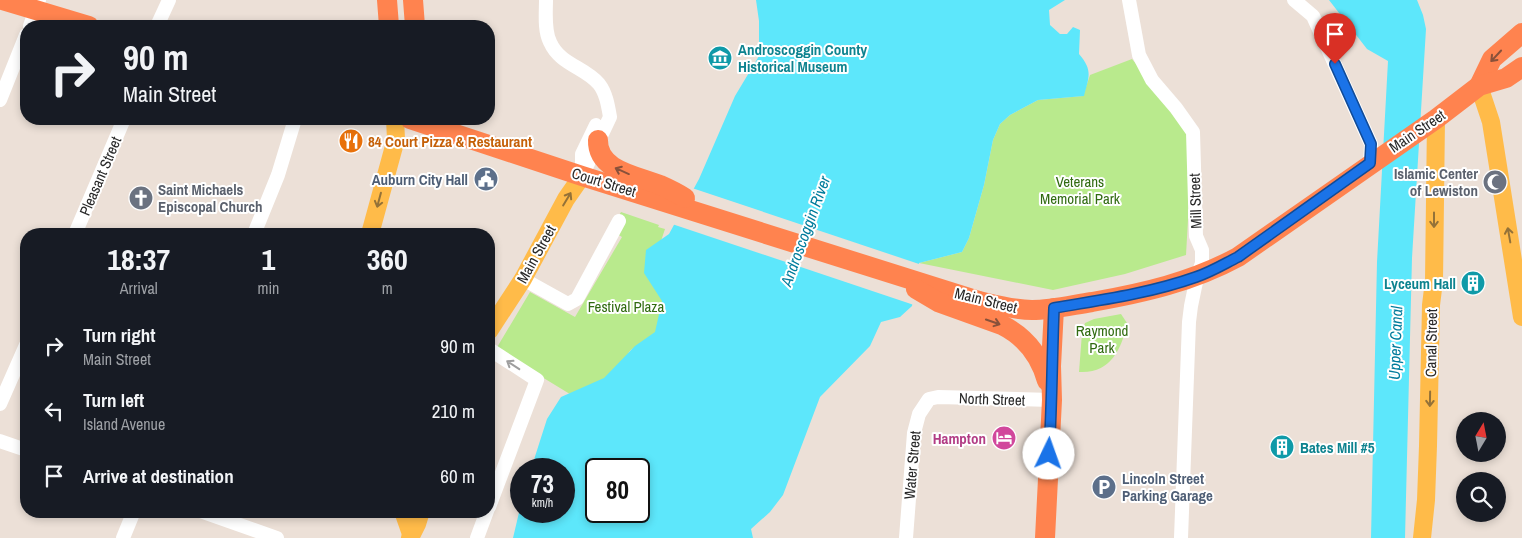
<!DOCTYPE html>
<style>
:root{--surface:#171b24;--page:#242831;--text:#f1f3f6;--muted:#9ea1a6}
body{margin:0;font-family:"Archivo Narrow",sans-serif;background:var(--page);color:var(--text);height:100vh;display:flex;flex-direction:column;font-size:19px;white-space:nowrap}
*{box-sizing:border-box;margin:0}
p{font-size:16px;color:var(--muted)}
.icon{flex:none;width:28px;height:28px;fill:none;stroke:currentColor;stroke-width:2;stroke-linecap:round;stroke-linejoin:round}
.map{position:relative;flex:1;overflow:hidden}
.details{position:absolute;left:20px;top:228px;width:475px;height:290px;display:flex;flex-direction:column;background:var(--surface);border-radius:20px;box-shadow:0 2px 8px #0003}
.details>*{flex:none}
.banner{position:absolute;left:20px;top:20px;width:475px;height:105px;border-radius:20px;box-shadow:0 2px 8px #0003;background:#171b24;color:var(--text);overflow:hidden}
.needle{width:32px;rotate:10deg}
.controls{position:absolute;left:1456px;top:412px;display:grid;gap:10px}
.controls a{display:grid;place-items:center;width:50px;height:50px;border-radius:50%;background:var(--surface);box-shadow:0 2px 8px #0003;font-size:25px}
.speed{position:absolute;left:510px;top:458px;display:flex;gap:10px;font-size:25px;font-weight:700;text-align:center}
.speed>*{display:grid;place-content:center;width:65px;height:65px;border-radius:50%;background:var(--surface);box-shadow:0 2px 8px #0003;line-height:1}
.speed small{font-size:12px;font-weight:400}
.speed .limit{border:2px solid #111;border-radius:8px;background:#fff;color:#111}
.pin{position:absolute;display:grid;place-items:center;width:42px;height:42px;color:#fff;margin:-51px -21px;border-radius:50% 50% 50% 0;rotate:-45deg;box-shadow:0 0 5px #0007}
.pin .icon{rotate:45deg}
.me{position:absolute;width:55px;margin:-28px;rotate:3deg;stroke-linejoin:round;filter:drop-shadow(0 0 4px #0008)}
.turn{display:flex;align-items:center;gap:18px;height:105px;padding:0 20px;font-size:22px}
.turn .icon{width:65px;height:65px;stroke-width:2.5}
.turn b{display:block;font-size:35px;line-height:42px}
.eta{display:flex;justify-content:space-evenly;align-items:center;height:85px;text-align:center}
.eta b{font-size:30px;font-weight:700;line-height:35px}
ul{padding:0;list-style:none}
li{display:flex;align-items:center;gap:15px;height:65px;padding:0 20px}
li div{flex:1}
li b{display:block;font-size:19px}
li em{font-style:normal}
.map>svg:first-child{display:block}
.green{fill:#b9ea8d}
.water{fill:#5de7fb;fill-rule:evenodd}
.pier{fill:#ece0d7}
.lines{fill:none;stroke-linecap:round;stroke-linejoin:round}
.minor{stroke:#fff;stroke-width:14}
.major{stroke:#ffbb49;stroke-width:18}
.highway{stroke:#ff834f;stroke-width:20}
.oneway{stroke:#89513a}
.oneway2{stroke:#947238}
.oneway3{stroke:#9e9e9e}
.route-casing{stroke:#114b97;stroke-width:12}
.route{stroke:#1a73e8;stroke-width:9}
.labels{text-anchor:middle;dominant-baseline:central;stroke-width:4;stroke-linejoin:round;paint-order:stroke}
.culture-label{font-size:15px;font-weight:bold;fill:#0d838f;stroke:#fff;text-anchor:start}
.street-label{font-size:15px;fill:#282828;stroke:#fff}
.food-label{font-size:15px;font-weight:bold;fill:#c56008;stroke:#fff;text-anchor:start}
.worship-label{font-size:15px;font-weight:bold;fill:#5b616d;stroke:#fff;text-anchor:end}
.service-label{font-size:15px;font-weight:bold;fill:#4e5e75;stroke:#fff;text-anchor:end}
.park-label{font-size:15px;fill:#316b11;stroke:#fff}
.hotel-label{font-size:15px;font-weight:bold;fill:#b23c85;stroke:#fff;text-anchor:end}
.water-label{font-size:16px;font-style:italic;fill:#017c9c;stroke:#fff}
</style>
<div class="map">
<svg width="1522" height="538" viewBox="0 0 1522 538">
<rect width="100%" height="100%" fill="#ece0d7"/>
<!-- green -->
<g class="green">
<path d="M 1132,59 L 1193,132 L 1186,255 L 1125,274 L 1053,290 L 919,263 L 962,252 L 969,238 L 984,185 L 993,140 L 1000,124 L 1010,115 L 1038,100 L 1083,96 L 1090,75 Z"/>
<path d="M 621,212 L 659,225 L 658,227 L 665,229 L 659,247 L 671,316 C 664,323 657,333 649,339 C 635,349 627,346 624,367 L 578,399 L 496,349 L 530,292 L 575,317 L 622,237 L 610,230 Z"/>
<path d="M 1121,314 L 1127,323 C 1122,349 1110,374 1079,372 L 1082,333 L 1085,323 L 1094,319 Z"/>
</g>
<!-- water -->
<g class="water">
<path d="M 756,0 L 1065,0 L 1049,10 L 1050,25 L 1060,34 L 1067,34 L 1073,27 L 1080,30 L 1079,54 C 1093,70 1089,77 1084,96 L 1038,100 L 1010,115 L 1000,124 L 993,140 L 984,185 L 969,238 L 962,252 L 919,263 L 912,306 L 900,317 L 881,322 L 870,346 L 820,397 L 783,495 L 770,512 L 751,529 L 753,538 L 513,538 L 521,504 L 521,511 L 564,511 L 564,469 L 531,469 L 547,419 L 561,397 L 604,378 L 635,346 L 655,332 L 662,301 L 644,273 L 646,250 L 669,234 L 699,179 L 735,96 L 759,56 L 759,21 ZM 596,469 L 639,469 L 639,511 L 596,511 Z"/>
<path d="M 1329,0 L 1417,0 L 1423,15 L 1426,29 L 1412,258 L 1405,538 L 1371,538 L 1377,262 L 1388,61 L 1367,49 Z"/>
</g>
<!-- pier -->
<path class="pier" d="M 692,188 L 922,265 L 914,305 L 672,224 Z"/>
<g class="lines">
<!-- minor -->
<g class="minor">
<path d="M 546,0 C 546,13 544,30 550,42 C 560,65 585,67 599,84 C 606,93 608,105 610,117 L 582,176"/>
<path d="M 1129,0 L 1139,55 L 1152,80 L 1176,108 L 1193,132 L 1196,236 L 1202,250 L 1202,263 L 1197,277 L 1191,306 L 1189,322 L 1181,538"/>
<path d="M 1294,0 L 1313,16 L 1371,144 L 1370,163"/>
<path d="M 30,26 L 39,0"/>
<path d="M 157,26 L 169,0"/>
<path d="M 0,100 L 26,35"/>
<path d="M 582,175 L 582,154 L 596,125"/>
<path d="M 75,234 L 124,119"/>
<path d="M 254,234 L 278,175 L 295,119"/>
<path d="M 523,279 L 568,304 L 577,299 L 619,221"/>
<path d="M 489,349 L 537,380 L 489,507"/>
<path d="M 0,404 L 26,345"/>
<path d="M 0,441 L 26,450"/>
<path d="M 200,511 L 277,538"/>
<path d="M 123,538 L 134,511"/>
<path d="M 477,538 L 487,511"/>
<path d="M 906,538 L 914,433 L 919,414 L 929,399 L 938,397 L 1052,400"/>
</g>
<!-- major -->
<g class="major">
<path d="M 1479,86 L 1491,122 L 1522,317"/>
<path d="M 370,234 L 396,139 L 395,119"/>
<path d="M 489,331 L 523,279 L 566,199 L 582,176"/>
<path d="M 403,511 L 411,534"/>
<path d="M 410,538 L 417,524 L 421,511"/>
<path d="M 1422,538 L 1426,500 L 1428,446 L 1431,305 L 1434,281 L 1436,119"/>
</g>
<!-- highway -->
<g class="highway">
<path d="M 2,0 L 89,26"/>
<path d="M 387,0 L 389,26"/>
<path d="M 413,0 L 415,26"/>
<path d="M 1479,86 L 1492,59 L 1522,33"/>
<path d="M 410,119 L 582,176 L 979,301 C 996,305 1014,310 1032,310 C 1052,310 1072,305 1092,302 C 1143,293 1192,282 1238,257 L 1436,119 L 1479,86 L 1506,78 L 1522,67"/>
<path d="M 598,140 C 597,171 638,176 660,185 C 669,189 677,193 685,198"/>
<path d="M 916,289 L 938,302 L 1002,325 C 1026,337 1040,355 1047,381"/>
<path d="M 1045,538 L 1052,400 L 1051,366 L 1054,308"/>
</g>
</g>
<!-- one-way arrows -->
<defs><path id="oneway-shaft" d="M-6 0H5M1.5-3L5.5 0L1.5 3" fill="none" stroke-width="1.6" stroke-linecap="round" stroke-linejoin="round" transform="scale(1.25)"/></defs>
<g class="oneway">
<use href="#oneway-shaft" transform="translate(1496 56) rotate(133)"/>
<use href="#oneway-shaft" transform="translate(622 171) rotate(-156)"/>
<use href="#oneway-shaft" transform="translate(993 322) rotate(19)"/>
</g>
<g class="oneway2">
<use href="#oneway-shaft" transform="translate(567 199) rotate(-59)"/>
<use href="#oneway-shaft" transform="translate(379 200) rotate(105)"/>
<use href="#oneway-shaft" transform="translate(1434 220) rotate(90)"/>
<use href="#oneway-shaft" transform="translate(1509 235) rotate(-100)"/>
<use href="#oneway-shaft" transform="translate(1430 399) rotate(91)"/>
</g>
<use class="oneway3" href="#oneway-shaft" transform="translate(513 365) rotate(-147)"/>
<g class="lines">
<defs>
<path id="route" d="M 1049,454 C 1052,405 1052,357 1054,308 C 1102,300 1151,293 1196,277 C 1211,272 1224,264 1238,257 L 1370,163 L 1371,144 L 1335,64"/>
</defs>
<!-- route casing -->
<use href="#route" class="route-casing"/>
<!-- route -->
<use href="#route" class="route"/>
</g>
<!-- icons -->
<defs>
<symbol id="museum-disc" viewBox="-11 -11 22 22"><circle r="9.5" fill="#0f9aa8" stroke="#fff"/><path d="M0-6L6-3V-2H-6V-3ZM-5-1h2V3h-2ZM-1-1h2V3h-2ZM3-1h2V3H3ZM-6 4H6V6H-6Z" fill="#fff"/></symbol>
<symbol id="restaurant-disc" viewBox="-11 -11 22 22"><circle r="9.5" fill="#e8710a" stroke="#fff"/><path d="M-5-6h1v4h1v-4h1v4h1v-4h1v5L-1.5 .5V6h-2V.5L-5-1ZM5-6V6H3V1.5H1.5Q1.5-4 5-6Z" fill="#fff"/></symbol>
<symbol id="civic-disc" viewBox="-11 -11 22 22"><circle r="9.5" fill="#5c6f8a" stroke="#fff"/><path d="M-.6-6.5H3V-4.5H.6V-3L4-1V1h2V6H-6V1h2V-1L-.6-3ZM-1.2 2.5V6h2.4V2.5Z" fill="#fff"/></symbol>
<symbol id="mosque-disc" viewBox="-11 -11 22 22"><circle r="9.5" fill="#6b7280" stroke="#fff"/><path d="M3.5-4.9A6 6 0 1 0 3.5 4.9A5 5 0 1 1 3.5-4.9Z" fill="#fff"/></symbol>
<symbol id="church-disc" viewBox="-11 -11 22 22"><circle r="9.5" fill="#6b7280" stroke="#fff"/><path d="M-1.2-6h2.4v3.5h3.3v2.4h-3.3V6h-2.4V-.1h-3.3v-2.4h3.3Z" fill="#fff"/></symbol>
<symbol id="building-disc" viewBox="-11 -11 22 22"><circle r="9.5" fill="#0f9aa8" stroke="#fff"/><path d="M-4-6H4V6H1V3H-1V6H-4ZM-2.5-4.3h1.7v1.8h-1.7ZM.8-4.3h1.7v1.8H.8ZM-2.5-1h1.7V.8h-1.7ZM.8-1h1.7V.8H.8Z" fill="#fff"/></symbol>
<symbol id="hotel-disc" viewBox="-11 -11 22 22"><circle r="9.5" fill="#d1479c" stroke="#fff"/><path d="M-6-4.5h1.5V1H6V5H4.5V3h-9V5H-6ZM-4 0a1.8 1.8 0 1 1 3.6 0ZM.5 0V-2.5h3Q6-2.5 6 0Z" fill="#fff"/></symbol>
<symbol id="parking-disc" viewBox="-11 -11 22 22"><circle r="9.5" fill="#5c6f8a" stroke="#fff"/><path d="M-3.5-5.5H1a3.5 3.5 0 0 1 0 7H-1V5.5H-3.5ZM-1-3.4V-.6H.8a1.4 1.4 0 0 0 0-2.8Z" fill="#fff"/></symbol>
</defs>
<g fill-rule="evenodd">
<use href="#museum-disc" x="706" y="44" width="28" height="28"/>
<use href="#restaurant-disc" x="337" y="127" width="28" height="28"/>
<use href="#civic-disc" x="472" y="165" width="28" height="28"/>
<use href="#mosque-disc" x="1481" y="168" width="28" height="28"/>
<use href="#church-disc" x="127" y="184" width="28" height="28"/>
<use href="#building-disc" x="1459" y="269" width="28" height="28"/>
<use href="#hotel-disc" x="990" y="424" width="28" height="28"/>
<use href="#building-disc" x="1268" y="433" width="28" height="28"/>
<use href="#parking-disc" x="1090" y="473" width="28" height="28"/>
</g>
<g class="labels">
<!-- culture labels -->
<g class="culture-label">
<text x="738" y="49">Androscoggin County<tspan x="738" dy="17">Historical Museum</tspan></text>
<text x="1456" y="283" text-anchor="end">Lyceum Hall</text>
<text x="1300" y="447">Bates Mill #5</text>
</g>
<!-- street labels -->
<g class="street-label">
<text transform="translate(1417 131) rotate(-34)">Main Street</text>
<text transform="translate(100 176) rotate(-67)">Pleasant Street</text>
<text transform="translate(604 182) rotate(17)">Court Street</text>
<text transform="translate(1195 201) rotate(-92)">Mill Street</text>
<text transform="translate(536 254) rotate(-61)">Main Street</text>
<text transform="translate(986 300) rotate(14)">Main Street</text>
<text transform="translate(1431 343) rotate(-89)">Canal Street</text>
<text transform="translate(992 399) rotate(2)">North Street</text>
<text transform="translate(912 465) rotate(-85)">Water Street</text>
</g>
<!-- food labels -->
<g class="food-label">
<text x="368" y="141">84 Court Pizza &amp; Restaurant</text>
</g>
<!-- worship labels -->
<g class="worship-label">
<text x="1478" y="173">Islamic Center<tspan x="1478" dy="17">of Lewiston</tspan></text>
<text x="158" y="189" text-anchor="start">Saint Michaels<tspan x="158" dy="17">Episcopal Church</tspan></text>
</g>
<!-- service labels -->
<g class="service-label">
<text x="468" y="179">Auburn City Hall</text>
<text x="1122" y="478" text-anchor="start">Lincoln Street<tspan x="1122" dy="17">Parking Garage</tspan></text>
</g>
<!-- park labels -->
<g class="park-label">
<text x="1080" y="181">Veterans<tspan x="1080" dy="17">Memorial Park</tspan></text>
<text x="626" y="306">Festival Plaza</text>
<text x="1102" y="330">Raymond<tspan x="1102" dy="17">Park</tspan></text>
</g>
<!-- hotel labels -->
<g class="hotel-label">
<text x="986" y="438">Hampton</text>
</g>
<!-- water labels -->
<g class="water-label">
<text transform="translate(805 231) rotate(-70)">Androscoggin River</text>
<text transform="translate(1395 343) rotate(-88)">Upper Canal</text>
</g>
</g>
</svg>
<div class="controls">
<a><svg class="needle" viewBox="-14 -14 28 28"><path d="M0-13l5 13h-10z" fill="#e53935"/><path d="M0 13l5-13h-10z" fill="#9ea1a6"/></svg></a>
<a><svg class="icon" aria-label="search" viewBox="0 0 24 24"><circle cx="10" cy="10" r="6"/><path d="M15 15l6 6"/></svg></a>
</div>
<div class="speed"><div>73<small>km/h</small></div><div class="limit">80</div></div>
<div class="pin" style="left:1335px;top:64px;background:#d93025"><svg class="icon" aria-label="arrive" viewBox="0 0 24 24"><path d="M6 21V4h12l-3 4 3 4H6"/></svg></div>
<svg class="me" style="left:1049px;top:454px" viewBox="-20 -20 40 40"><circle r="19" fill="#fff"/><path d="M0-13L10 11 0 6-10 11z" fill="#1a73e8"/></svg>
<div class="banner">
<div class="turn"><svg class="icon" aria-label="right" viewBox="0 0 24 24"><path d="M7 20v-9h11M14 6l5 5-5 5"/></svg><div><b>90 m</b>Main Street</div></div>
</div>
<section class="details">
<div class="eta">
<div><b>18:37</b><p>Arrival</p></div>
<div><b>1</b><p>min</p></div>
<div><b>360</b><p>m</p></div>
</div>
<ul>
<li><svg class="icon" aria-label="right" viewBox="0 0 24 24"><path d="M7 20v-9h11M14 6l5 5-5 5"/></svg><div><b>Turn right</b><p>Main Street</p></div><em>90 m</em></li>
<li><svg class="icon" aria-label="left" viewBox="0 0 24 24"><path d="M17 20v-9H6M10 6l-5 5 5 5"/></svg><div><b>Turn left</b><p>Island Avenue</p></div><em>210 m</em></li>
<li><svg class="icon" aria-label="arrive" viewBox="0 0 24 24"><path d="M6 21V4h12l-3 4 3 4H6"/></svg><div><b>Arrive at destination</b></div><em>60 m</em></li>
</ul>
</section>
</div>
